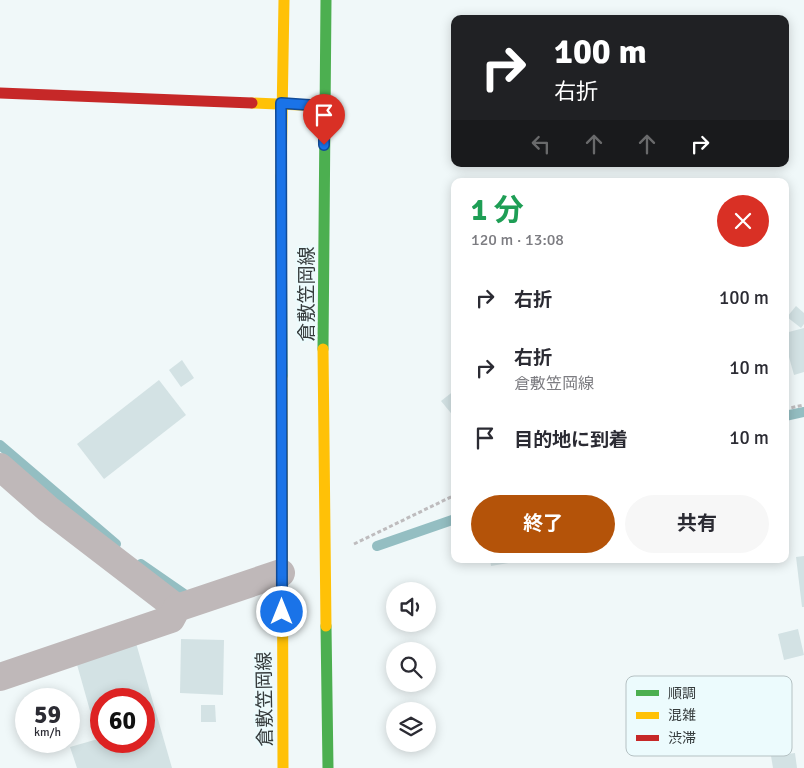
<!DOCTYPE html>
<html lang="ja">
<meta charset="utf-8">
<style>
:root{--surface:#fff;--page:#f7f7f7;--text:#2b2b33;--muted:#7c7c81;--accent:#b45309}
body{margin:0;font-family:Signika,"Noto Sans JP",sans-serif;background:var(--page);color:var(--text);height:100vh;display:flex;flex-direction:column;font-size:19px;white-space:nowrap}
*{box-sizing:border-box;margin:0}
p{font-size:16px;color:var(--muted)}
.icon{flex:none;width:28px;height:28px;fill:none;stroke:currentColor;stroke-width:2;stroke-linecap:round;stroke-linejoin:round}
.map{position:relative;flex:1;overflow:hidden}
.details{position:absolute;left:451px;top:178px;width:338px;height:385px;display:flex;flex-direction:column;background:var(--surface);border-radius:10px;box-shadow:0 2px 12px #0003}
.details>*{flex:none}
.hud{position:absolute;left:451px;top:15px;width:338px;height:152px;border-radius:10px;box-shadow:0 2px 12px #0003;background:#202124;color:#fff;overflow:hidden}
.tools{position:absolute;left:386px;top:582px;display:grid;gap:10px}
.tools a{display:grid;place-items:center;width:50px;height:50px;border-radius:50%;background:var(--surface);box-shadow:0 2px 12px #0003;font-size:25px}
.speed{position:absolute;left:15px;top:688px;display:flex;gap:10px;font-size:25px;font-weight:700;text-align:center}
.speed>*{display:grid;place-content:center;width:65px;height:65px;border-radius:50%;background:var(--surface);box-shadow:0 2px 12px #0003;line-height:1}
.speed small{font-size:12px;font-weight:400}
.speed .limit{border:8px solid #d22;background:#fff;color:#111}
.pin{position:absolute;display:grid;place-items:center;width:42px;height:42px;color:#fff;margin:-51px -21px;border-radius:50% 50% 50% 0;rotate:-45deg;box-shadow:0 0 5px #0007}
.pin .icon{rotate:45deg}
.me{position:absolute;width:55px;margin:-28px;rotate:0deg;stroke-linejoin:round;filter:drop-shadow(0 0 4px #0008)}
.turn{display:flex;align-items:center;gap:18px;height:105px;padding:0 20px;font-size:22px}
.turn .icon{width:65px;height:65px;stroke-width:2.5}
.turn b{display:block;font-size:35px;line-height:42px}
.lanes{display:flex;align-items:center;height:48px;padding:0 20px;background:#0003;justify-content:center;gap:25px;direction:ltr}
.lanes .off{opacity:.35}
.round{display:grid;place-items:center;flex:none;width:52px;height:52px;border-radius:26px;background:var(--page)}
.headline{display:flex;align-items:center;justify-content:space-between;height:85px;padding:0 20px}
h1{font-size:30px;font-weight:700;line-height:38px;color:#1e9e55}
.primary-button{display:flex;gap:10px;margin-top:auto;padding:10px 20px}
.primary-button a{flex:1;height:58px;border-radius:30px;background:var(--accent);color:#fff;font-size:20px;font-weight:700;line-height:58px;text-align:center}
.primary-button a+a{background:var(--page);color:var(--text)}
ul{padding:0;list-style:none}
li{display:flex;align-items:center;gap:15px;height:70px;padding:0 20px}
li div{flex:1}
li b{display:block;font-size:19px}
li em{font-style:normal}
.map>svg:first-child{display:block}
.lines{fill:none;stroke-linecap:round;stroke-linejoin:round}
.stream{stroke:#94bec2;stroke-width:10}
.building{fill:#d3e2e4;fill-rule:evenodd}
.path{stroke:#bebcbe;stroke-width:3;stroke-dasharray:4 2.5;stroke-linecap:butt}
.street{stroke:#bfb8b9;stroke-width:28}
.fast{stroke:#4caf50;stroke-width:11}
.slow{stroke:#ffc107;stroke-width:11}
.jam{stroke:#c62828;stroke-width:11}
.route-casing{stroke:#114b97;stroke-width:12}
.route{stroke:#1a73e8;stroke-width:9}
.labels{text-anchor:middle;dominant-baseline:central;stroke-width:4.5;stroke-linejoin:round;paint-order:stroke}
.street-label{font-size:19px;fill:#353b3c;stroke:#ecfbfd}
.key{fill:#ecfbfd;stroke:#b5c1c3;stroke-width:1}
.key-label{font-size:14px;fill:#353b3c}
</style>
<div class="map">
<svg width="804" height="768" viewBox="0 0 804 768">
<rect width="100%" height="100%" fill="#f0f8f9"/>
<g class="lines">
<!-- stream -->
<g class="stream">
<path d="M 785,416 L 804,412"/>
<path d="M 0,445 L 116,544"/>
<path d="M 377,546 L 455,519"/>
<path d="M 141,564 L 193,600"/>
</g>
</g>
<!-- building -->
<g class="building">
<path d="M 796,306 L 804,313 L 804,324 L 801,328 L 787,317 Z"/>
<path d="M 804,328 L 804,372 L 794,375 L 785,343 L 785,333 Z"/>
<path d="M 182,360 L 194,378 L 181,387 L 169,370 Z"/>
<path d="M 159,380 L 186,415 L 104,479 L 77,444 Z"/>
<path d="M 455,390 L 455,418 L 441,401 Z"/>
<path d="M 804,556 L 804,607 L 802,607 L 796,557 Z"/>
<path d="M 490,559 L 520,559 L 521,561 L 491,566 Z"/>
<path d="M 798,629 L 804,655 L 784,660 L 778,634 Z"/>
<path d="M 181,639 L 224,640 L 223,695 L 180,693 Z"/>
<path d="M 136,643 L 172,768 L 77,768 L 70,747 L 98,739 L 76,661 ZM 101,699 L 144,699 L 144,741 L 101,741 Z"/>
<path d="M 201,705 L 215,705 L 216,722 L 201,722 Z"/>
<path d="M 795,753 L 797,768 L 773,768 L 771,756 Z"/>
</g>
<g class="lines">
<!-- path -->
<g class="path">
<path d="M 785,409 L 804,405"/>
<path d="M 354,544 L 455,495"/>
</g>
<!-- street -->
<g class="street">
<path d="M 0,467 L 48,509 L 177,608"/>
<path d="M 0,677 L 171,619 L 177,608 L 281,573"/>
</g>
<!-- fast -->
<g class="fast">
<path d="M 281,176 L 282,376"/>
<path d="M 323,349 L 326,0"/>
<path d="M 326,626 L 328,768"/>
</g>
<!-- slow -->
<g class="slow">
<path d="M 252,103 L 324,106"/>
<path d="M 281,176 L 284,0"/>
<path d="M 323,349 L 326,626"/>
<path d="M 282,376 L 283,768"/>
</g>
<!-- jam -->
<path class="jam" d="M 0,93 L 252,103"/>
</g>
<g class="lines">
<defs>
<path id="route" d="M 282,612 L 281,103 L 324,106 L 324,145"/>
</defs>
<!-- route casing -->
<use href="#route" class="route-casing"/>
<!-- route -->
<use href="#route" class="route"/>
</g>
<g class="labels">
<!-- street labels -->
<g class="street-label">
<text transform="translate(307 294) rotate(-90)">倉敷笠岡線</text>
<text transform="translate(265 699) rotate(-91)">倉敷笠岡線</text>
</g>
</g>
<!-- legend -->
<rect x="626" y="676" width="166" height="80" rx="8" class="key"/>
<rect x="636" y="690" width="23" height="6" fill="#4caf50"/>
<rect x="636" y="712" width="23" height="7" fill="#ffc107"/>
<rect x="636" y="735" width="23" height="6" fill="#c62828"/>
<g class="key-label">
<text x="668" y="698">順調</text>
<text x="668" y="720">混雑</text>
<text x="668" y="743">渋滞</text>
</g>
</svg>
<div class="tools">
<a><svg class="icon" aria-label="sound" viewBox="0 0 24 24"><path d="M4 9h4l5-4v14l-5-4H4zM17 9q2 3 0 6"/></svg></a>
<a><svg class="icon" aria-label="search" viewBox="0 0 24 24"><circle cx="10" cy="10" r="6"/><path d="M15 15l6 6"/></svg></a>
<a><svg class="icon" aria-label="layers" viewBox="0 0 24 24"><path d="M12 4l9 5-9 5-9-5zM3 14l9 5 9-5"/></svg></a>
</div>
<div class="speed"><div>59<small>km/h</small></div><div class="limit">60</div></div>
<div class="pin" style="left:324px;top:145px;background:#d93025"><svg class="icon" aria-label="arrive" viewBox="0 0 24 24"><path d="M6 21V4h12l-3 4 3 4H6"/></svg></div>
<svg class="me" style="left:282px;top:612px" viewBox="-20 -20 40 40"><circle r="17" fill="#1a73e8" stroke="#fff" stroke-width="3"/><path d="M0-11L8 9 0 5-8 9z" fill="#fff"/></svg>
<div class="hud">
<div class="turn"><svg class="icon" aria-label="right" viewBox="0 0 24 24"><path d="M7 20v-9h11M14 6l5 5-5 5"/></svg><div><b>100 m</b>右折</div></div>
<div class="lanes"><svg class="icon off" aria-label="left" viewBox="0 0 24 24"><path d="M17 20v-9H6M10 6l-5 5 5 5"/></svg><svg class="icon off" aria-label="ahead" viewBox="0 0 24 24"><path d="M12 20V5M6 11l6-6 6 6"/></svg><svg class="icon off" aria-label="ahead" viewBox="0 0 24 24"><path d="M12 20V5M6 11l6-6 6 6"/></svg><svg class="icon" aria-label="right" viewBox="0 0 24 24"><path d="M7 20v-9h11M14 6l5 5-5 5"/></svg></div>
</div>
<section class="details">
<div class="headline"><div><h1>1 分</h1><p>120 m · 13:08</p></div><a class="round" style="background:#d93025;color:#fff"><svg class="icon" aria-label="close" viewBox="0 0 24 24"><path d="M6 6l12 12M18 6L6 18"/></svg></a></div>
<ul>
<li><svg class="icon" aria-label="right" viewBox="0 0 24 24"><path d="M7 20v-9h11M14 6l5 5-5 5"/></svg><div><b>右折</b></div><em>100 m</em></li>
<li><svg class="icon" aria-label="right" viewBox="0 0 24 24"><path d="M7 20v-9h11M14 6l5 5-5 5"/></svg><div><b>右折</b><p>倉敷笠岡線</p></div><em>10 m</em></li>
<li><svg class="icon" aria-label="arrive" viewBox="0 0 24 24"><path d="M6 21V4h12l-3 4 3 4H6"/></svg><div><b>目的地に到着</b></div><em>10 m</em></li>
</ul>
<div class="primary-button"><a>終了</a><a>共有</a></div>
</section>
</div>
